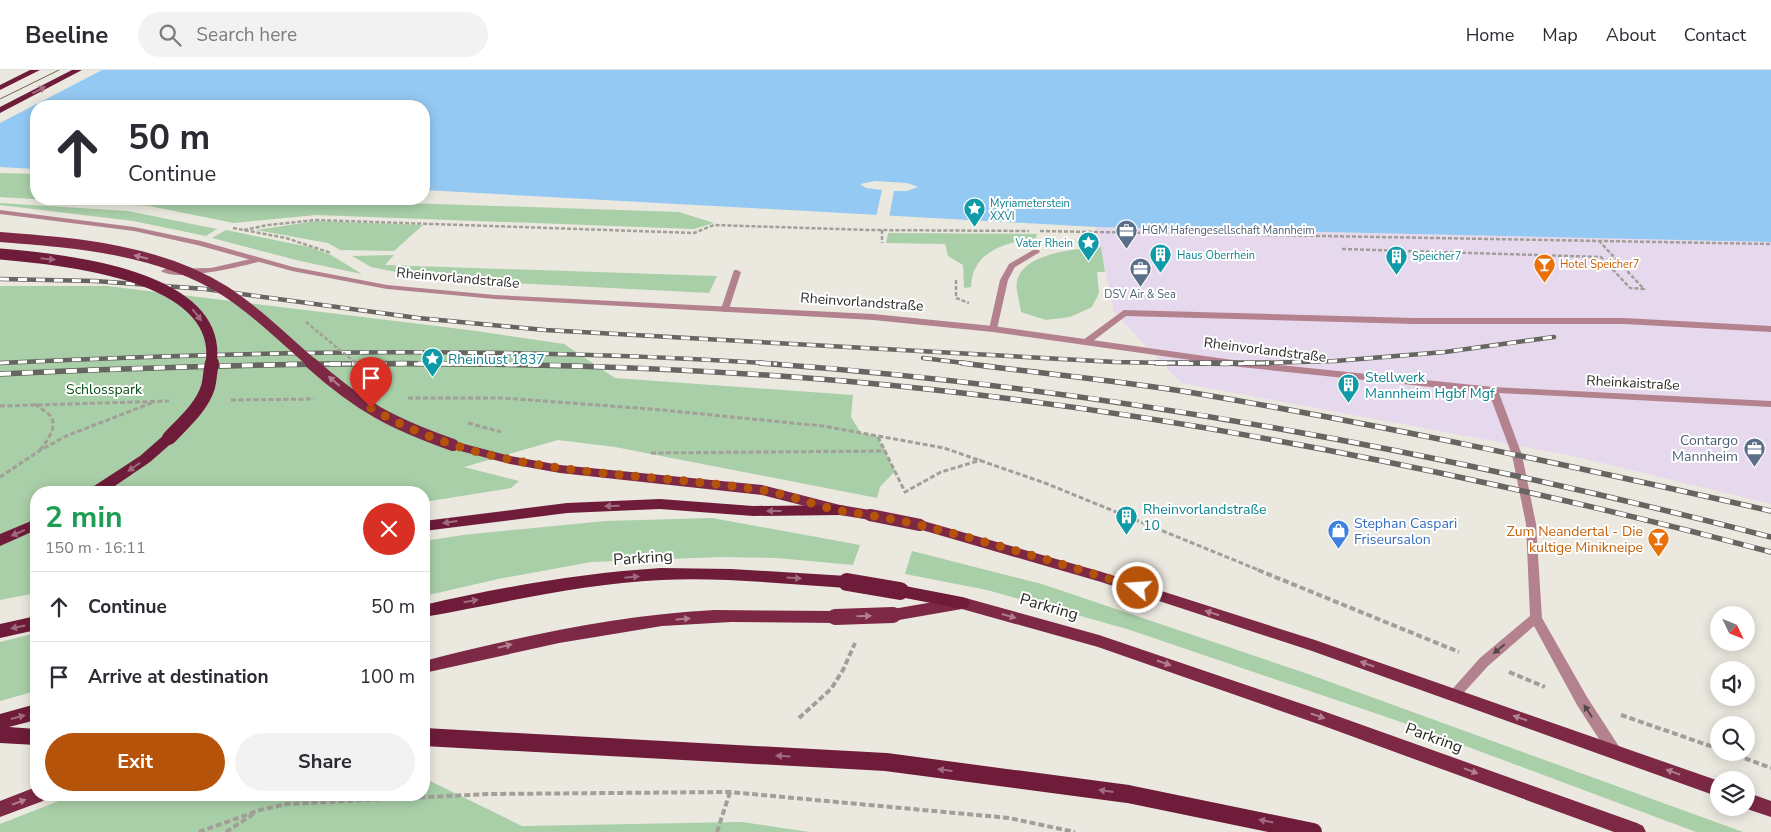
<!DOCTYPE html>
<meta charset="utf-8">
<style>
:root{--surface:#fff;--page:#f2f2f3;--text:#2b2b33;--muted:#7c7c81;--line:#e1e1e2;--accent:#b45309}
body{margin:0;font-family:"Nunito Sans",sans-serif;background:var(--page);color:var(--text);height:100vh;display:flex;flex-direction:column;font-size:19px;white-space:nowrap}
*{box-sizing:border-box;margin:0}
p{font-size:16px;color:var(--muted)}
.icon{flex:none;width:28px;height:28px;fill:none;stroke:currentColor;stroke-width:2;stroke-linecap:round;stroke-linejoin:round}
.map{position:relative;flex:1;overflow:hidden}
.sheet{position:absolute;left:30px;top:416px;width:400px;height:315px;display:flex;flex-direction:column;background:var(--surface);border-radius:20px;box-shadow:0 2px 12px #0003}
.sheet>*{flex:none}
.hud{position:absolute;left:30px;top:30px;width:400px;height:105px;border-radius:20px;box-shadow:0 2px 12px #0003;background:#fff;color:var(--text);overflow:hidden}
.needle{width:32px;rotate:133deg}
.buttons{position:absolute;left:1710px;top:536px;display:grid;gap:10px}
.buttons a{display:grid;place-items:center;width:45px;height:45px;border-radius:50%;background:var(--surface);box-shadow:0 2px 12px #0003;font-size:25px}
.pin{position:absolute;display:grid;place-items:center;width:42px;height:42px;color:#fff;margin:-51px -21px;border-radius:50% 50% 50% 0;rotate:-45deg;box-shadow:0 0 5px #0007}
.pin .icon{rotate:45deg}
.me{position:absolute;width:55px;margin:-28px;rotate:288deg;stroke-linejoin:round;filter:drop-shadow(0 0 4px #0008)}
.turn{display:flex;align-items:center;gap:18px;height:105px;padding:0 15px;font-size:22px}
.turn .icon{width:65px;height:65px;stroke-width:2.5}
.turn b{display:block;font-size:35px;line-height:42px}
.round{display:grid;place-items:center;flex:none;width:52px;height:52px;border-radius:26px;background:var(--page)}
.head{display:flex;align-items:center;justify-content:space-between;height:85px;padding:0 15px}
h1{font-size:30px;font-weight:700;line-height:38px;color:#1e9e55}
.primary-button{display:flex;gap:10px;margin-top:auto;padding:10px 15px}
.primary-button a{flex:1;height:58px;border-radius:30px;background:var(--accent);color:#fff;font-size:20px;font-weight:700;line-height:58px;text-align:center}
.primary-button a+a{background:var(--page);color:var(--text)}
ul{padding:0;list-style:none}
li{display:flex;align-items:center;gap:15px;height:70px;padding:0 15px;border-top:1px solid var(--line)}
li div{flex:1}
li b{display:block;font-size:19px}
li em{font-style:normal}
header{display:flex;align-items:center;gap:30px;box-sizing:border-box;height:70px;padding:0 25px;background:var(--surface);border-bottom:1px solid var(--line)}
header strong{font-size:24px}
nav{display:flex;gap:28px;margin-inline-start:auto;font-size:18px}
.search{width:350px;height:45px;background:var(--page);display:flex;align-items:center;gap:12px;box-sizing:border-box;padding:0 18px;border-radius:28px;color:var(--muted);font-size:19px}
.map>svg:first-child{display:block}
.industrial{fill:#e7d9ed}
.green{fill:#a9cfa8}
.water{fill:#94c9f3}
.pier{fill:#ebe8df}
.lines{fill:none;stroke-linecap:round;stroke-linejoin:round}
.path-far2{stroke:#a29f98;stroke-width:2.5;stroke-dasharray:4 2;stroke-linecap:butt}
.path-far1{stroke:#a29f98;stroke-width:3;stroke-dasharray:5 2.5;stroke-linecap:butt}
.path{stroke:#a29f98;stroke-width:4;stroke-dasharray:6 3;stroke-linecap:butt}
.service{fill:#b3828e;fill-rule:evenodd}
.minor{fill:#b3828e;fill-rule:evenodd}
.primary{fill:#7d2946;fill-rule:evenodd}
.trunk{fill:#6e1c3a;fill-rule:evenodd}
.tram{stroke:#676560;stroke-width:1}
.rail-far1-casing{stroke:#676560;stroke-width:4.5}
.rail-casing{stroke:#676560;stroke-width:5.5}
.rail-far1{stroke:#fff;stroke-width:3;stroke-dasharray:9;stroke-linecap:butt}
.rail{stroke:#fff;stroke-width:4;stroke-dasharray:11;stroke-linecap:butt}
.path-bridge-far1{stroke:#a29f98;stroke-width:2.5;stroke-dasharray:4 2;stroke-linecap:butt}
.path-bridge{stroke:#a29f98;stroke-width:3;stroke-dasharray:5 2.5;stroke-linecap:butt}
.primary-bridge-far2{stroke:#7d2946;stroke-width:10}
.primary-bridge-far1{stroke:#7d2946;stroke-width:12}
.primary-bridge{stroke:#7d2946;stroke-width:16}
.trunk-bridge-far2{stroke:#6e1c3a;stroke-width:11}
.trunk-bridge-far1{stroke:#6e1c3a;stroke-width:14}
.trunk-bridge{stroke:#6e1c3a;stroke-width:18}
.oneway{fill:#a16b7f}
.oneway2{fill:#b17f90}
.oneway3{fill:#554647}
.route{stroke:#b45309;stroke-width:9;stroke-dasharray:0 16.2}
.labels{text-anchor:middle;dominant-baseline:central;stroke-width:4;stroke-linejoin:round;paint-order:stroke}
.far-culture-label{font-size:11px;fill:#0d838f;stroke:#fff;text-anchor:start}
.far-service-label{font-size:11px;fill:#4e5e75;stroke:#fff;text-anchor:start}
.far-food-label{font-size:11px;fill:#c56008;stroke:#fff;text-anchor:start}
.street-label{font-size:14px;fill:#2d2c28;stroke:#fff}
.culture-label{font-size:14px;fill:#0d838f;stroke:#fff;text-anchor:start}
.park-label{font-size:14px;fill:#054c11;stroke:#fff}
.service-label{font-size:14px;fill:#4e5e75;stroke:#fff;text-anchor:end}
.shop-label{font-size:14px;fill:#366cbe;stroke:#fff;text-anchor:start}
.food-label{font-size:14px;fill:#c56008;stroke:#fff;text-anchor:end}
.near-street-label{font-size:16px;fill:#2d2c28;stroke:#fff}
</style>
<header>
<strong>Beeline</strong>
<div class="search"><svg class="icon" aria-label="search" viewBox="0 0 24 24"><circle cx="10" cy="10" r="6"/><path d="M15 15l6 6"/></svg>Search here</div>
<nav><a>Home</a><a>Map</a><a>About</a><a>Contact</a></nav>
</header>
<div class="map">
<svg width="1771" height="762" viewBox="0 0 1771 762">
<rect width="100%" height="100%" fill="#ebe8df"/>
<!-- industrial -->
<path class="industrial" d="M 1096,157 L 1771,172 L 1771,434 L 1573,386 L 1181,313 L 1114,242 Z"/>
<!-- green -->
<g class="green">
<path d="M 0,103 L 36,104 L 36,129 L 333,129 L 345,131 L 679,142 L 714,153 L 694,159 L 316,145 L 234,153 L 149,136 L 0,127 Z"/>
<path d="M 0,133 L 128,141 L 217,159 L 206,166 L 133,151 L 0,135 Z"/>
<path d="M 316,151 L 423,155 L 394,181 L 340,180 L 328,173 L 256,160 Z"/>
<path d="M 226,160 L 309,177 L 331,185 L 362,204 L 300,191 L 212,168 Z"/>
<path d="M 888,163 L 1037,164 L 1036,168 C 1006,172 972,181 971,217 L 964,218 L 963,195 L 948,186 L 945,174 L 886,173 Z"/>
<path d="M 1101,177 L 1105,202 L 1097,202 L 1099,223 L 1092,237 L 1070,247 L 1046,250 L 1021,242 C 1020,233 1015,219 1017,211 C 1024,182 1077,179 1101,177 Z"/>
<path d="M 394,185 L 385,195 L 717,206 L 709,223 L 471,211 L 406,204 L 371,197 L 352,186 Z"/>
<path d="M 0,216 L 107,216 L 469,260 L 564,274 L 615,308 L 853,325 L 851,347 L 861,363 L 877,366 L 895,401 L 880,417 L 877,428 L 615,377 L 558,370 L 464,397 L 519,411 L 511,418 L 424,432 L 424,422 L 36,422 L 36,523 L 0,530 Z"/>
<path d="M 712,448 L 860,475 L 853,495 L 777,488 L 721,487 L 591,492 L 498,509 L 424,526 L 424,471 L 463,465 L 605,451 Z"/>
<path d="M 912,481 L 1042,514 L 1311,605 L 1743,762 L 1696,762 L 1404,653 L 1127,559 L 987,520 L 905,504 Z"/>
<path d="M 36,563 L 36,621 L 0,631 L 0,572 Z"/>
<path d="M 424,708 L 522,756 L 742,752 L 809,762 L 0,762 L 0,754 L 74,725 L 424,725 Z"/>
</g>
<!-- water -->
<path class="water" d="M 0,0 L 1771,0 L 1771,172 L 1096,157 L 424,120 L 424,36 L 36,36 L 36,99 L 0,97 Z"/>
<!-- pier -->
<g class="pier">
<path d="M 0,0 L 102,0 L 0,53 Z"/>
<path d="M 875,111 L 907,113 L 918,117 L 907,121 L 894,121 L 889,148 L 876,147 L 882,120 L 866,118 L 860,114 Z"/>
</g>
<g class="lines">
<!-- path-far2 -->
<g class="path-far2">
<path d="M 233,158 L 286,168 L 331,183"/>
<path d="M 244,160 L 268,155 L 316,150 L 694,163 L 714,155 L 869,160 L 1029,161"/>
<path d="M 882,160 L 882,173"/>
<path d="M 1040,161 L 1771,174"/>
<path d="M 1342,179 L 1601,187 L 1630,218 L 1644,219 L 1600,172"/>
<path d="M 956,210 L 956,228 L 969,233"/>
</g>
<!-- path-far1 -->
<g class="path-far1">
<path d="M 408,328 L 503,328 L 663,340 L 823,356 L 944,378 L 1045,413 L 1261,501"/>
<path d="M 231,330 L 314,329"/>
<path d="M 35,334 C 39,338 48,342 51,347 C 58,357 46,372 40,380"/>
<path d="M 0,336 L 169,331"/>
<path d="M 878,367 L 905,422 L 941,402 L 981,390"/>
<path d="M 651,383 L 886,381"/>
<path d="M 0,407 L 39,381 L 66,366 L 154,332"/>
</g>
<!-- path -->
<g class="path">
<path d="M 1258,500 L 1459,582"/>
<path d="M 1509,602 L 1545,617"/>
<path d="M 1621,645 L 1719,679"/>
<path d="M 799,648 L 831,619 L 843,600 L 855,573"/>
<path d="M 1728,682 L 1771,698"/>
<path d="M 199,762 L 260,740 L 287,734 L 488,724 L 730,722 L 1009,748 L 1075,762"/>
<path d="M 226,762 L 255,743"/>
<path d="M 717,762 L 730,722"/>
</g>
<!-- service -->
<g class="service">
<path d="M 1033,180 L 1039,180 L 1040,182 L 1015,197 L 1008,210 L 997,259 L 996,261 L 990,261 L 989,259 L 1000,210 L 1009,194 Z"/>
<path d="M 255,188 L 259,190 L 258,192 C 239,197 177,212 161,201 L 165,199 L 211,198 Z"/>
<path d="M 734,200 L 737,200 L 741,202 L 729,239 L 725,242 L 722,241 L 721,239 Z"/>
<path d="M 1124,240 L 1414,248 L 1624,248 L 1771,256 L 1771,262 L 1624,254 L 1414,254 L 1126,246 L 1089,274 L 1083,274 L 1082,272 L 1083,270 Z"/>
</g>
<!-- minor -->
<path class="minor" d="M 0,140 L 134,157 L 201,171 L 293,197 L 387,215 L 495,225 L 873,244 L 993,256 L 1240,291 L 1493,317 L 1771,331 L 1771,337 L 1499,323 L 1522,385 L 1536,454 L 1542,548 L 1587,627 L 1620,678 L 1622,682 L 1620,686 L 1615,688 L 1610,686 L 1577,635 L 1534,556 L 1488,596 L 1458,629 L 1453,630 L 1448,629 L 1447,625 L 1480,588 L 1530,546 L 1526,454 L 1512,385 L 1489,323 L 1240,297 L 993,262 L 873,250 L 495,229 L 387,219 L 292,201 L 197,175 L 134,161 L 0,144 Z"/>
<!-- primary -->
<g class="primary">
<path d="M 453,371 L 510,386 L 560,395 L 762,415 L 840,435 L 870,440 L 875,442 L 877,445 L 875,448 L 870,450 L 840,445 L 762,425 L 560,403 L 510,394 L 449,378 L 447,375 Z"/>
<path d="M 920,450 L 1102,502 L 1315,570 L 1719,711 L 1719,727 L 1312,581 L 1101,512 L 915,458 L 913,455 L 915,452 Z"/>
<path d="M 962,527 L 1099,565 L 1323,641 L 1637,753 L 1643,756 L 1646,762 L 1614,762 L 1321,655 L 1098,577 L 962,539 L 893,551 L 888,549 L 886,545 L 888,541 L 893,539 Z"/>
<path d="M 714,540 L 835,541 L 840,543 L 842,547 L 840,551 L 835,553 L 731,552 L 662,556 L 559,573 L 424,603 L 424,591 C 518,567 616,545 714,540 Z"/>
<path d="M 36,717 L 36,725 L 46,725 L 43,731 L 0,747 L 0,731 Z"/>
<path d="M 1746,722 L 1771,731 L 1771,747 L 1744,738 L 1746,738 Z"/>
</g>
<!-- trunk -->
<g class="trunk">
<path d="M 30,0 L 40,0 L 0,20 L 0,15 Z"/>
<path d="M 72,0 L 82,0 L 0,43 L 0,37 Z"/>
<path d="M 169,364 L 174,365 L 176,368 L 174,371 L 150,392 L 106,422 L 89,422 L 91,418 L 140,386 L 164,365 Z"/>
<path d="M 660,429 L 753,436 L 840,435 L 845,436 L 847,440 L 845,444 L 840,445 L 753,446 L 660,439 L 567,443 L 424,461 L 424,451 L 567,433 Z"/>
<path d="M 36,449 L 36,460 L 0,476 L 0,464 Z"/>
<path d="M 661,498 L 731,499 L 847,506 L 853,508 L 855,512 L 853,516 L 847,518 C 785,514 723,507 661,510 C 580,514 503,533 424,547 L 424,535 C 502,517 581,503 661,498 Z"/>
<path d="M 900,515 L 962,527 L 968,529 L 970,533 L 968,537 L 962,539 L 900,527 L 894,525 L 892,521 L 894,517 Z"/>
<path d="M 36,546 L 36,560 L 0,568 L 0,554 Z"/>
<path d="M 36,634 L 36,650 L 9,657 L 36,659 L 36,675 L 0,673 L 0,644 Z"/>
</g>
<!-- tram -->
<path class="tram" d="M 0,29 L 59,0"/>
<defs>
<g id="rail-far1">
<path d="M 0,209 L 95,211 L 205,219 L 418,248 L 545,260 L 1115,292 L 1225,294 L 1335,291 L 1445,282 L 1554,267"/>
<path d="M 923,288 L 972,294"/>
<path d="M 0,293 C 259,281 518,276 777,294"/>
<path d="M 288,294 L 507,294"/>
</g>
<g id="rail">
<path d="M 760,293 C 1102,317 1439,381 1771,467"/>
<path d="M 962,293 C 1037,303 1113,310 1188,322 C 1383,355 1577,397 1771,441"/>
<path d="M 1156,293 L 1269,293"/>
<path d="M 0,304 C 281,291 563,287 844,311 C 1065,330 1284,368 1500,416 C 1591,436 1681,458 1771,482"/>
</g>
</defs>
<!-- rail-far1 casing -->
<use href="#rail-far1" class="rail-far1-casing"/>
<!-- rail casing -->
<use href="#rail" class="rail-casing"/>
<!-- rail-far1 -->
<use href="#rail-far1" class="rail-far1"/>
<!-- rail -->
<use href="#rail" class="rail"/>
<!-- path-bridge-far1 -->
<path class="path-bridge-far1" d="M 306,252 L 357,294"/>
<!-- path-bridge -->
<g class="path-bridge">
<path d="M 356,293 L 369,304"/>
<path d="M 468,353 L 501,362"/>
</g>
<!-- primary-bridge-far2 -->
<path class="primary-bridge-far2" d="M 0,167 C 76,173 159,179 225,221 C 257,242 284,269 313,294"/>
<!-- primary-bridge-far1 -->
<g class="primary-bridge-far1">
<path d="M 311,293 C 359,336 393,354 453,375"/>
<path d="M 870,445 L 920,455"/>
</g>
<!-- primary-bridge -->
<path class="primary-bridge" d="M 835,547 L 893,545"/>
<!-- trunk-bridge-far2 -->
<path class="trunk-bridge-far2" d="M 0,184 C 60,189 225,204 211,294"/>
<!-- trunk-bridge-far1 -->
<path class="trunk-bridge-far1" d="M 169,368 C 183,353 202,337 208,317 C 210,310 210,301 212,293"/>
<!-- trunk-bridge -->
<g class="trunk-bridge">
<path d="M 847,512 L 900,521"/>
<path d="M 424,667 L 886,692 L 1128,724 L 1313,762"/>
</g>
</g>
<!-- one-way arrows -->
<defs><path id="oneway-solid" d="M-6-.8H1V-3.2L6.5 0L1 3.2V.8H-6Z" transform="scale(1.25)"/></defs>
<g class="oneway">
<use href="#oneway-solid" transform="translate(39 20) rotate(-27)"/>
<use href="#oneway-solid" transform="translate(48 189) rotate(6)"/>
<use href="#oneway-solid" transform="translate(197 245) rotate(52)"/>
<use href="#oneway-solid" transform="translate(134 397) rotate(145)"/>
<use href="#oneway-solid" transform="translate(612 436) rotate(178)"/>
<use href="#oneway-solid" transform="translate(774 441) rotate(180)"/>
<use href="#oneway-solid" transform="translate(450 452) rotate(172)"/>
<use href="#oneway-solid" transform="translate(18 463) rotate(156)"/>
<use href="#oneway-solid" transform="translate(632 507) rotate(-6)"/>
<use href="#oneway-solid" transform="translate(794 508) rotate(4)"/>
<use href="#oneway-solid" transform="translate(471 531) rotate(-10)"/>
<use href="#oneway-solid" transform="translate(18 557) rotate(168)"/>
<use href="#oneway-solid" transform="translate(18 647) rotate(-15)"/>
<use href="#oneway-solid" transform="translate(783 686) rotate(-177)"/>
<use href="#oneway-solid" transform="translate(945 700) rotate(-173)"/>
<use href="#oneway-solid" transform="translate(1106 721) rotate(-172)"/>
<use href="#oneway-solid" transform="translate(1266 751) rotate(-169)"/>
</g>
<g class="oneway2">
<use href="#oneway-solid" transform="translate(141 187) rotate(-166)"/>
<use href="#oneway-solid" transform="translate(334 311) rotate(-139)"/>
<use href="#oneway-solid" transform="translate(1212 543) rotate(-162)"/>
<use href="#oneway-solid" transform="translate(864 546) rotate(-2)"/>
<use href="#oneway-solid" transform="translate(1009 546) rotate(16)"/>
<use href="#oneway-solid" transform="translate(683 549) rotate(-6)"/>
<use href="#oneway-solid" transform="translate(505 576) rotate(-14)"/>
<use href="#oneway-solid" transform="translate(1164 593) rotate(19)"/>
<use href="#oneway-solid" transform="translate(1367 594) rotate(-161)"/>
<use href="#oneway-solid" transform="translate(1318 646) rotate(19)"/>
<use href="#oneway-solid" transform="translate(1520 648) rotate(-161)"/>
<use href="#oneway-solid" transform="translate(1471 701) rotate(20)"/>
<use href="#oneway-solid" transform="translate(1673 702) rotate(-160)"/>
<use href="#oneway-solid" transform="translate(19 732) rotate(-20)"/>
</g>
<g class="oneway3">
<use href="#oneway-solid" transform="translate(1499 579) rotate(140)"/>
<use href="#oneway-solid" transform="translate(1588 641) rotate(-123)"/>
</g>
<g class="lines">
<!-- route -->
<path class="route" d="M 371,338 C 490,409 629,400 761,420 C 788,424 815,436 842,441 C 868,445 894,449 920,455 C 993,473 1066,495 1138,518"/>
</g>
<!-- icons -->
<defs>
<symbol id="sight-pin" viewBox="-11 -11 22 30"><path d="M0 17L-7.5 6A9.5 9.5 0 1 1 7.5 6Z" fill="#0f9aa8" stroke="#fff"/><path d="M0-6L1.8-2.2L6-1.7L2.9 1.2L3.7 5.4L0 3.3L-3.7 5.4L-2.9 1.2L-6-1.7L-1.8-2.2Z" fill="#fff"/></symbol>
<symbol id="office-pin" viewBox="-11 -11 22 30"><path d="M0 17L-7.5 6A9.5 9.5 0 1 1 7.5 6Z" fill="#5c6f8a" stroke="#fff"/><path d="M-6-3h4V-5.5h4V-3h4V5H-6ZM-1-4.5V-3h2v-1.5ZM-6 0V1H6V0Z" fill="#fff"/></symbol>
<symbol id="building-pin" viewBox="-11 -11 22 30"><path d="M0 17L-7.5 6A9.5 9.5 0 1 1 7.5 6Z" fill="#0f9aa8" stroke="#fff"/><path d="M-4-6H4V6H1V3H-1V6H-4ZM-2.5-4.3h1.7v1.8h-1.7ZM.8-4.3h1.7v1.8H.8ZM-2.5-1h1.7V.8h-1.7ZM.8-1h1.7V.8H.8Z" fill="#fff"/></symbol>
<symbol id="bar-pin" viewBox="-11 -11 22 30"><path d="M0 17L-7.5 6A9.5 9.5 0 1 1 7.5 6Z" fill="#e8710a" stroke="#fff"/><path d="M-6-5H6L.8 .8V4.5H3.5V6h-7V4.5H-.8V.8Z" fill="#fff"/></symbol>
<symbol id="shop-pin" viewBox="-11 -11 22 30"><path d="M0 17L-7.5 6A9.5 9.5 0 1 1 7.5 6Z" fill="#3f7fe0" stroke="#fff"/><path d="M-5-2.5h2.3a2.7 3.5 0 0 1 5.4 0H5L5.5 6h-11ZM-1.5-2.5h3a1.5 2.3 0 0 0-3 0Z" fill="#fff"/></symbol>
</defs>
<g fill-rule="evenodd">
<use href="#sight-pin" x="962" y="126" width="25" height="34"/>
<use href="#office-pin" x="1114" y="148" width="25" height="34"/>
<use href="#sight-pin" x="1076" y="160" width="25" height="34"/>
<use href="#building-pin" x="1148" y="172" width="25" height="34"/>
<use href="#building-pin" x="1384" y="174" width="25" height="34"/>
<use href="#bar-pin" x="1532" y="182" width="25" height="34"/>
<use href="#office-pin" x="1128" y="186" width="25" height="34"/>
<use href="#sight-pin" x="420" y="276" width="25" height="34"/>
<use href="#building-pin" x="1336" y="302" width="25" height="34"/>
<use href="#office-pin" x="1742" y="366" width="25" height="34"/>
<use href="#building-pin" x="1114" y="434" width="25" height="34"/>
<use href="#shop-pin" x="1326" y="448" width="25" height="34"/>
<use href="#bar-pin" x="1646" y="456" width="25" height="34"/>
</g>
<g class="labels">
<!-- far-culture labels -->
<g class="far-culture-label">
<text x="990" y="133">Myriameterstein<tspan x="990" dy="13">XXVI</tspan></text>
<text x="1073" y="173" text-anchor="end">Vater Rhein</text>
<text x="1177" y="185">Haus Oberrhein</text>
<text x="1412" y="186">Speicher7</text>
</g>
<!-- far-service labels -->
<g class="far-service-label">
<text x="1142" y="160">HGM Hafengesellschaft Mannheim</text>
<text x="1140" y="224" text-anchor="middle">DSV Air &amp; Sea</text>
</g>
<!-- far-food labels -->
<g class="far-food-label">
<text x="1560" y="194">Hotel Speicher7</text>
</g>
<!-- street labels -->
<g class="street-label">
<text transform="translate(458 208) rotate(5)">Rheinvorlandstraße</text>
<text transform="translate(862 232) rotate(4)">Rheinvorlandstraße</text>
<text transform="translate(1265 280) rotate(7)">Rheinvorlandstraße</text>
<text transform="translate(1633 313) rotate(3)">Rheinkaistraße</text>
</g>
<!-- culture labels -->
<g class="culture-label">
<text x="448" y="289">Rheinlust 1837</text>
<text x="1365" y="307">Stellwerk<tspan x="1365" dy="16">Mannheim Hgbf Mgf</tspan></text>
<text x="1143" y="439">Rheinvorlandstraße<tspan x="1143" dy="16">10</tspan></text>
</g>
<!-- park labels -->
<g class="park-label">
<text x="104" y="319">Schlosspark</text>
</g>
<!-- service labels -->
<g class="service-label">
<text x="1738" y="370">Contargo<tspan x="1738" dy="16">Mannheim</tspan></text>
</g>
<!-- shop labels -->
<g class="shop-label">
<text x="1354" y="453">Stephan Caspari<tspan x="1354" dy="16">Friseursalon</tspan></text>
</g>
<!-- food labels -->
<g class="food-label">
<text x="1643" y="461">Zum Neandertal - Die<tspan x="1643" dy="16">kultige Minikneipe</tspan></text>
</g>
<!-- near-street labels -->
<g class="near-street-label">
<text transform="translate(643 488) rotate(-4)">Parkring</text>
<text transform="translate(1049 537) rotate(16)">Parkring</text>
<text transform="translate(1434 668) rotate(20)">Parkring</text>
</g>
</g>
</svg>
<div class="buttons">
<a><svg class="needle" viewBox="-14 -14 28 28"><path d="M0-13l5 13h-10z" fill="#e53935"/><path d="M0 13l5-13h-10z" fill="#7c7c81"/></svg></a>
<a><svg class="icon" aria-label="sound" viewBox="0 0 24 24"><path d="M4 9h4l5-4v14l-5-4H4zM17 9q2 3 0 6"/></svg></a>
<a><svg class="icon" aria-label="search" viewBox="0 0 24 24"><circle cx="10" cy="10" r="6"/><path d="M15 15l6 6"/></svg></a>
<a><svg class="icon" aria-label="layers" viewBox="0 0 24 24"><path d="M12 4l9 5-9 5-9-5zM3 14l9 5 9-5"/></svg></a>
</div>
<div class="pin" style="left:371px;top:338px;background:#d93025"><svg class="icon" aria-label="arrive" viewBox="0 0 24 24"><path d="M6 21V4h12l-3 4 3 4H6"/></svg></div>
<svg class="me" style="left:1138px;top:518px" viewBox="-20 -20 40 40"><circle r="17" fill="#b45309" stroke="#fff" stroke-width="3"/><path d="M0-11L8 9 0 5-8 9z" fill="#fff"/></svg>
<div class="hud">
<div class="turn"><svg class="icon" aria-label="ahead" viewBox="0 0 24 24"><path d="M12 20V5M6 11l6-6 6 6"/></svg><div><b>50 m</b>Continue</div></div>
</div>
<section class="sheet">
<div class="head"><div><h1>2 min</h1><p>150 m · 16:11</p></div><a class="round" style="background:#d93025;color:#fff"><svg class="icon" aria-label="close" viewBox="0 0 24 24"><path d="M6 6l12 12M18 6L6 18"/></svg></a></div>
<ul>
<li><svg class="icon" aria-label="ahead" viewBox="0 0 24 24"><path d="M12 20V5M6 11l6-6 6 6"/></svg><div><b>Continue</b></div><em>50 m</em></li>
<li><svg class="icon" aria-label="arrive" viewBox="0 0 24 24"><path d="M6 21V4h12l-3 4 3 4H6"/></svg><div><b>Arrive at destination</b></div><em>100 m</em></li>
</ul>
<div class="primary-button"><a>Exit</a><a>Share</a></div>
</section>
</div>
